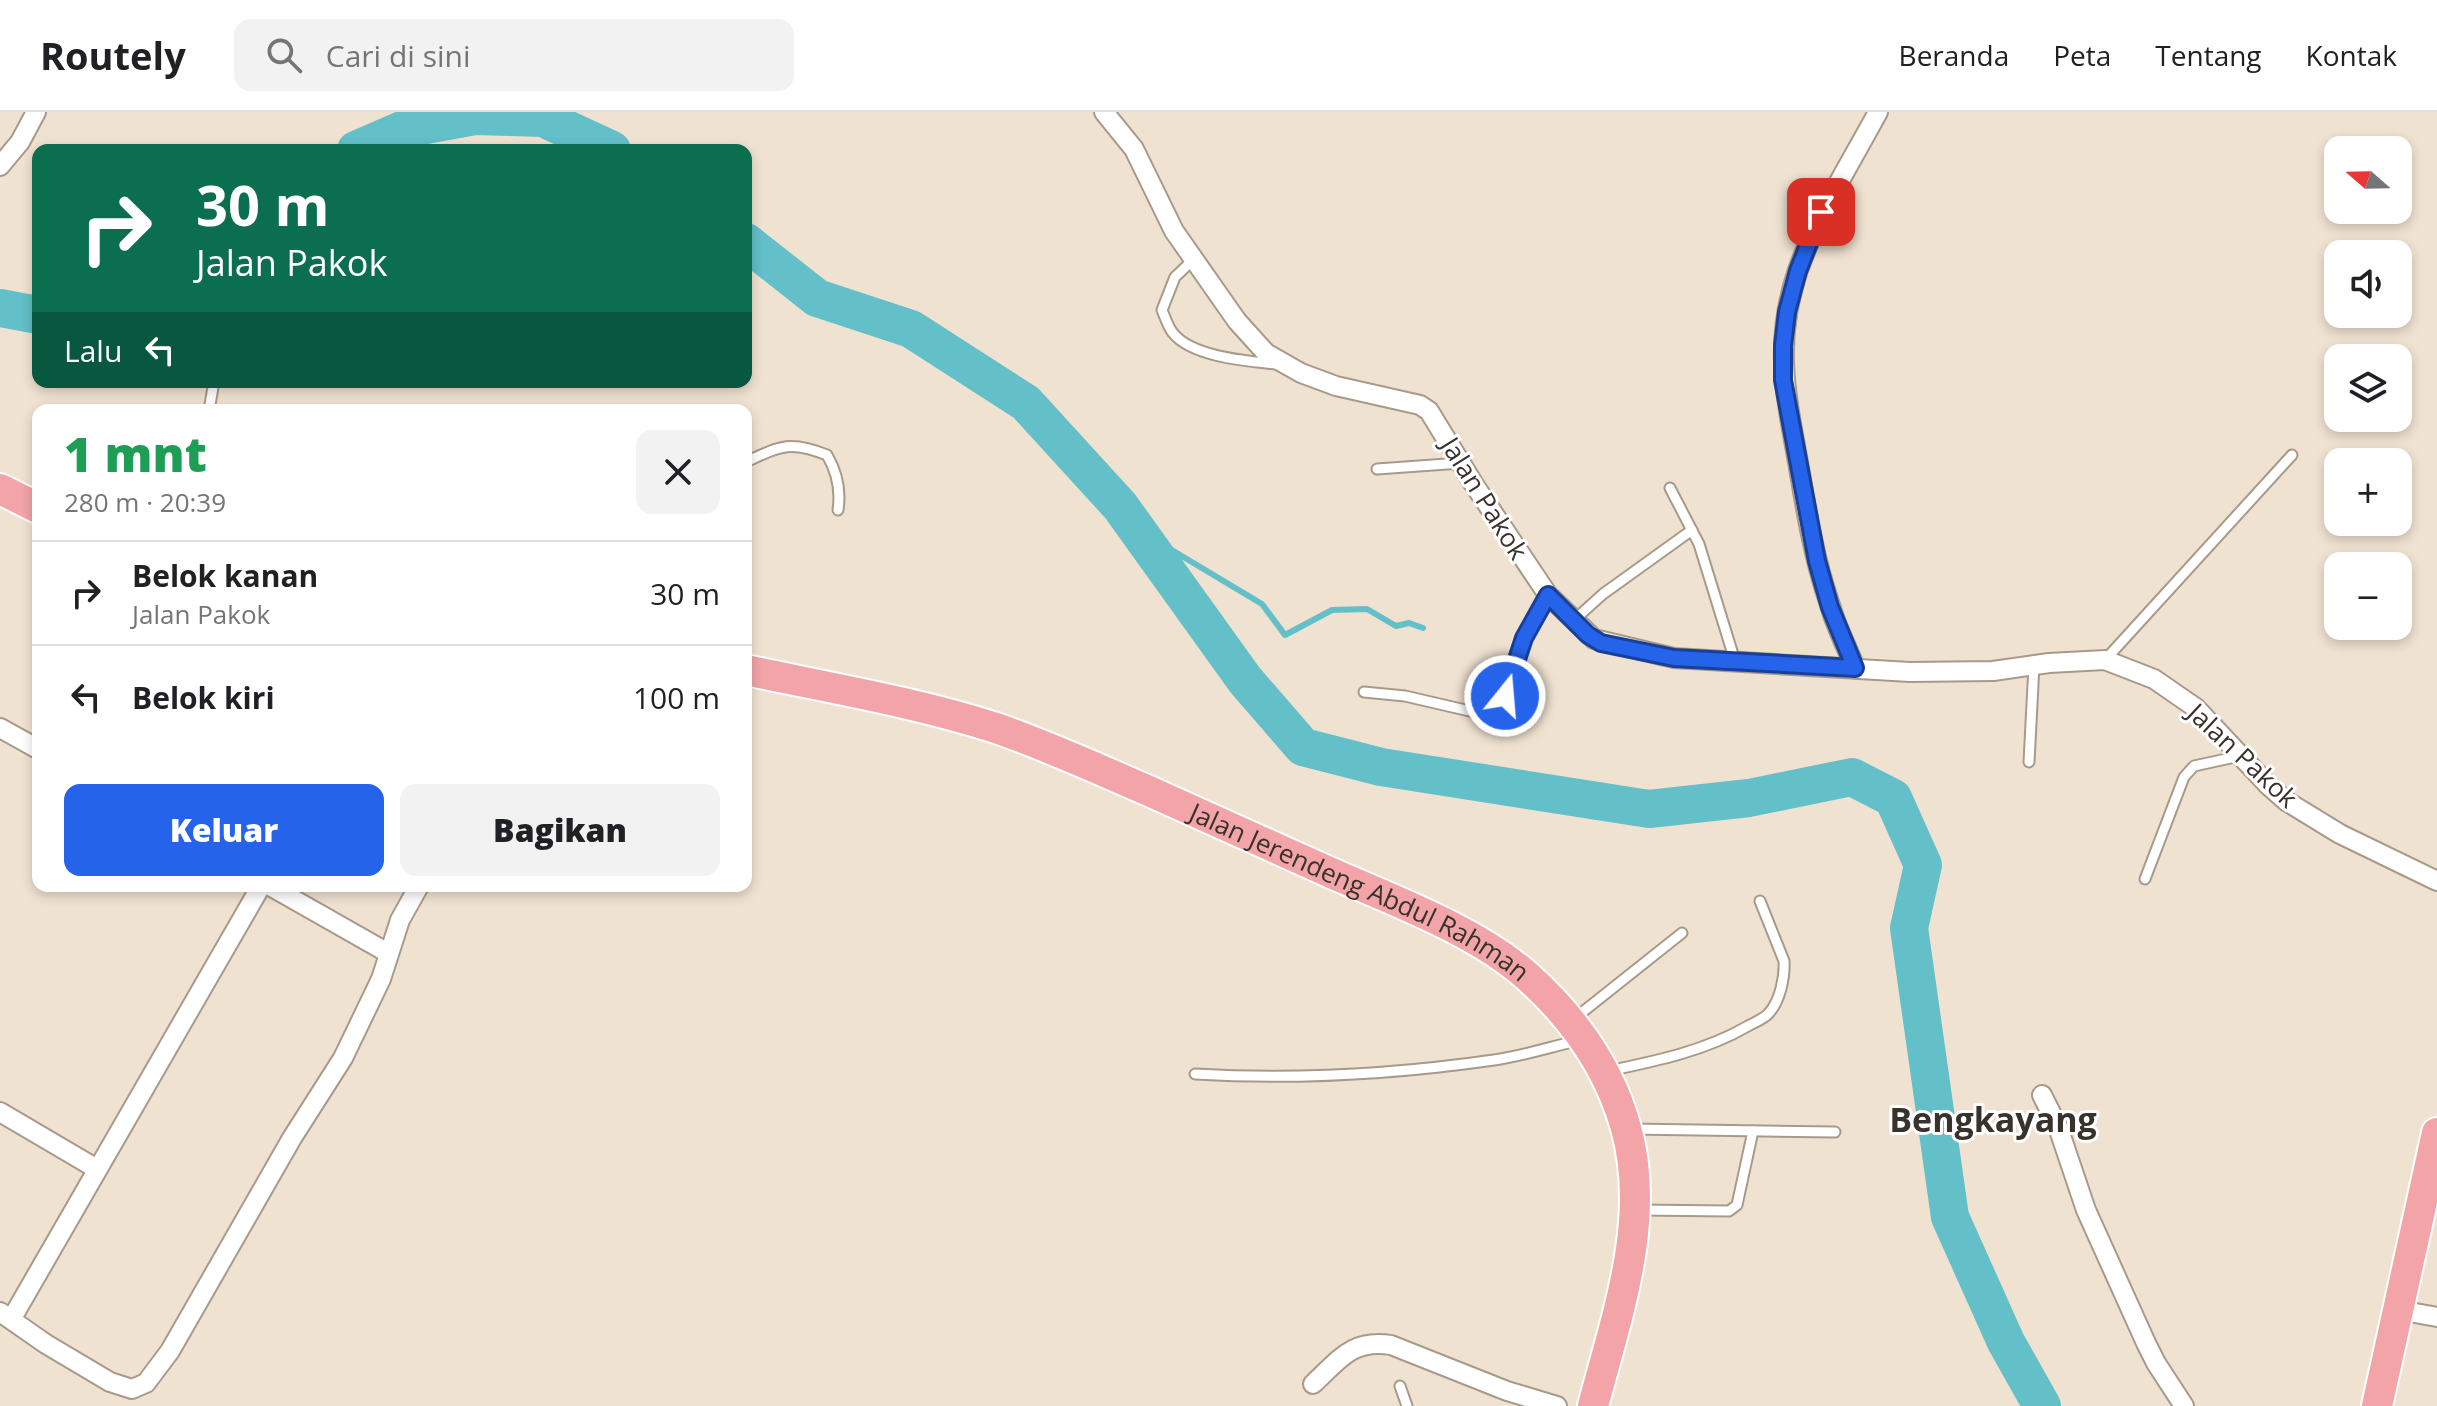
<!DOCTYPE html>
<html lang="id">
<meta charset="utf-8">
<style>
:root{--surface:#fff;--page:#f2f2f2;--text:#202124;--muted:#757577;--line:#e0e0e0;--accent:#2563eb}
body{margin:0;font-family:"Open Sans",sans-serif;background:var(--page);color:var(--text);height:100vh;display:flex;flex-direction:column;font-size:30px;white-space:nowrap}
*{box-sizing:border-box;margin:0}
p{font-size:26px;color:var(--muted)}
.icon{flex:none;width:44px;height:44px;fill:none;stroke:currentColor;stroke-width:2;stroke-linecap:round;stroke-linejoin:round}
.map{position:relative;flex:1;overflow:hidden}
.panel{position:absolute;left:32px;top:292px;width:720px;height:488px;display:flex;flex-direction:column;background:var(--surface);border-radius:16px;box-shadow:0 4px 12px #0003}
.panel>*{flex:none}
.top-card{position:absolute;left:32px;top:32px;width:720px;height:244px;border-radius:16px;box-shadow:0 4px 12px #0003;background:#0b6e4f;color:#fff;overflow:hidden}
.needle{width:52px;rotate:290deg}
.buttons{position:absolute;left:2324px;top:24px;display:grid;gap:16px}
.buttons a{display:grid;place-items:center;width:88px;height:88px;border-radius:16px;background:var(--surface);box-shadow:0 4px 12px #0003;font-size:40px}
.pin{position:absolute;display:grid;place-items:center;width:68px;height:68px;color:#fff;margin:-34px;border-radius:16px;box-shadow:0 4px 12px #0006}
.me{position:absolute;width:88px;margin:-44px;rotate:17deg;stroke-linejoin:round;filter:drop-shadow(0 0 6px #0008)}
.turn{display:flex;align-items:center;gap:28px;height:168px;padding:0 32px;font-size:36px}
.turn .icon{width:104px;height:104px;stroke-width:2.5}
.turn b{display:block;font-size:56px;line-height:68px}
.then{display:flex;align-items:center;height:76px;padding:0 32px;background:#0003;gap:16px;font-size:30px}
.round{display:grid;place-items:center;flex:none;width:84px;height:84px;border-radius:16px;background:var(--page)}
.headline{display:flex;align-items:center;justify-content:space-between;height:136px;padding:0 32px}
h1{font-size:48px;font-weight:800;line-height:60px;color:#1e9e55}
.action{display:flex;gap:16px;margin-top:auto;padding:16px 32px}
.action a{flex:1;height:92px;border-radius:16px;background:var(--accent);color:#fff;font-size:32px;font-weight:800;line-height:92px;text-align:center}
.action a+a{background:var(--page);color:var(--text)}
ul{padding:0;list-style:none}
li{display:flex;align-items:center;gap:24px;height:104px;padding:0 32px;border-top:2px solid var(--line)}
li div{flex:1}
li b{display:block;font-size:30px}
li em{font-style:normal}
header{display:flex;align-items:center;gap:48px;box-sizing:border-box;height:112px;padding:0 40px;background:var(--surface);border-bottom:2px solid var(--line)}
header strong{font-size:38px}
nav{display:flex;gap:44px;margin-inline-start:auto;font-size:28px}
.search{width:560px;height:72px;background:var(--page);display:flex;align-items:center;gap:20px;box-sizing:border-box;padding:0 28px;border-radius:16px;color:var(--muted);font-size:30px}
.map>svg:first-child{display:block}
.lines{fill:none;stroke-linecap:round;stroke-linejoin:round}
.stream{stroke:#63bfc8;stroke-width:6}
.river{stroke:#63bfc8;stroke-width:38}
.service-casing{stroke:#a89a8a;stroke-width:13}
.minor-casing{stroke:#a89a8a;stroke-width:22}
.trunk-casing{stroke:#fff;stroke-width:34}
.service{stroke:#fff;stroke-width:9}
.minor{stroke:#fff;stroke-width:18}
.trunk{stroke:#f2a4a8;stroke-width:30}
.route-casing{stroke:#184099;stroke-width:20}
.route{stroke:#2563eb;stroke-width:14}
.labels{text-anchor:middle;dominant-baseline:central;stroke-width:6;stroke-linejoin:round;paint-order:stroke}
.street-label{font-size:26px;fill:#38322c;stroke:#fff}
.district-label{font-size:34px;font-weight:bold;fill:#38322c;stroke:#fff}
</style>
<header>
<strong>Routely</strong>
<div class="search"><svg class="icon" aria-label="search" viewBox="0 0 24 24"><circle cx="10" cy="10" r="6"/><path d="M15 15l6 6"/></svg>Cari di sini</div>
<nav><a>Beranda</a><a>Peta</a><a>Tentang</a><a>Kontak</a></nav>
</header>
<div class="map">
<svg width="2437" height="1294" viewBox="0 0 2437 1294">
<rect width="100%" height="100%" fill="#f0e2d1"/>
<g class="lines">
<!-- stream -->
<path class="stream" d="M 1135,416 L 1262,492 L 1285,523 L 1332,498 L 1367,497 L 1396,514 L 1409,511 L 1423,516"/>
<!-- river -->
<g class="river">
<path d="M 356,38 L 404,17 L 475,4 L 543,6 L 612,38"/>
<path d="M 746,130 L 817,186 L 911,217 L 1026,291 L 1120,394 L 1245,568 L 1303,635 L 1381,655 L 1649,697 L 1749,686 L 1852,665 L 1893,686 L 1923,753 L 1909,816 L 1950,1105 L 2006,1230 L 2042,1294"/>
<path d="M 0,196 L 38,203"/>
</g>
<defs>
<g id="service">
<path d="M 1194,147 L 1175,165 L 1162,198 C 1165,205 1168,215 1173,221 C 1192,245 1247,249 1276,252"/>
<path d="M 209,298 L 214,270"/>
<path d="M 746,350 C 780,334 790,328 827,343 C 837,360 841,378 838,398"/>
<path d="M 1377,357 L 1461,351"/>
<path d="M 1670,376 L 1699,432 L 1735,549"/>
<path d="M 1573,509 L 1603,482 L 1692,418"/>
<path d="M 2105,548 L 2292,343"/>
<path d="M 1364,580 L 1405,584 L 1474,600 L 1485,601 L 1497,596 L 1505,584 L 1524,526 L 1548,483"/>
<path d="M 2029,650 L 2034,553"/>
<path d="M 2145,767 L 2184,665 L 2194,654 L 2240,644"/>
<path d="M 1575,906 L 1682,821"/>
<path d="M 1608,959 C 1656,949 1705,939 1748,914 C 1755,910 1764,907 1769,901 C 1780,889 1785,865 1784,849 L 1760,789"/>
<path d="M 1195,962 C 1294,968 1396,962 1494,948 C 1522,944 1550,935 1577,929"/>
<path d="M 1630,1017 L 1835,1020"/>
<path d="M 1638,1098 L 1729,1099 L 1737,1093 L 1753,1019"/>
<path d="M 1400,1274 L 1407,1294"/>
</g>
<g id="minor">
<path d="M 1104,0 L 1134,37 L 1174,119 L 1237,209 L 1266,241 L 1301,261 L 1336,274 L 1420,293 L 1429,299 L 1473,371 L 1548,483 L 1594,527 L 1674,546 L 1910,560 L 1993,559 L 2049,551 L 2105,548 L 2154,567 L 2196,596 L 2268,673 L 2286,689 L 2340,722 L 2437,769"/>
<path d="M 0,54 L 20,30 L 36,0"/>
<path d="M 1855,556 C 1847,535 1836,515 1830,493 C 1814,447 1806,398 1798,350 C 1785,280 1774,228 1798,158 C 1818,102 1850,52 1878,0"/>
<path d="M 0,616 L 38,637"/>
<path d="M 270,774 L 388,841"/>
<path d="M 2042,983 L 2058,1015 L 2086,1098 L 2146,1231 L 2156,1251 L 2184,1294"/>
<path d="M 0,1000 L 97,1057"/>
<path d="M 2398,1198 L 2437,1205"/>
<path d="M 0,1200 L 46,1232 L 110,1270 L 132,1277 L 146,1271 L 170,1239 L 292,1026 L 343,946 L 381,867 L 400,808 L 419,774"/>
<path d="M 12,1206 L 261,774"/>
<path d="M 1313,1272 C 1340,1247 1352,1227 1391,1233 L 1507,1279 L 1557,1294"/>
</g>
<g id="trunk">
<path d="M 0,377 L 38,396"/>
<path id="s1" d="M 746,558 C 830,576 915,590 996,616 C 1048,634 1098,657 1149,679 C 1209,706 1269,733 1329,760 C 1392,788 1475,818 1527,864 C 1574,906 1609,955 1626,1016 C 1652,1108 1616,1206 1593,1294"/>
<path d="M 2377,1294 L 2437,1021"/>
</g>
</defs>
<!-- service casing -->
<use href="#service" class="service-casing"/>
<!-- minor casing -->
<use href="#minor" class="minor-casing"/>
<!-- trunk casing -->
<use href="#trunk" class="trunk-casing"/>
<!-- service -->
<use href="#service" class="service"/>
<!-- minor -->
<use href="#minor" class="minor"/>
<!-- trunk -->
<use href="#trunk" class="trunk"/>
</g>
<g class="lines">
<defs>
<path id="route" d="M 1505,584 L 1524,526 L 1548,483 L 1588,523 L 1601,531 L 1674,546 L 1855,556 L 1830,495 L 1817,449 L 1783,268 L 1783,234 L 1787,200 L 1798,159 L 1821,100"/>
</defs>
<!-- route casing -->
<use href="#route" class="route-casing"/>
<!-- route -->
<use href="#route" class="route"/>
</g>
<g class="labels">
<!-- street labels -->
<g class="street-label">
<text transform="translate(1485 386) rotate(58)">Jalan Pakok</text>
<text transform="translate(2243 643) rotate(43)">Jalan Pakok</text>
<text stroke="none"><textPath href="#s1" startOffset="656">Jalan Jerendeng Abdul Rahman</textPath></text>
</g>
<!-- district labels -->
<g class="district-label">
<text x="1993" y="1007">Bengkayang</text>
</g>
</g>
</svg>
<div class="buttons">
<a><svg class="needle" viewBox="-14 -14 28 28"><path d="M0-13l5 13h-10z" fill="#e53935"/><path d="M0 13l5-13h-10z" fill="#757577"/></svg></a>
<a><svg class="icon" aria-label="sound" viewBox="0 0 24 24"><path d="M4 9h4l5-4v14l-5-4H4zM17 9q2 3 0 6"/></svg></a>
<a><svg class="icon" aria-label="layers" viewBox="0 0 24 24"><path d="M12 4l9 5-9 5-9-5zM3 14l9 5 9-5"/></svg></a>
<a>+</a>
<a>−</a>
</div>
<div class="pin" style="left:1821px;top:100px;background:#d93025"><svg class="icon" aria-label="arrive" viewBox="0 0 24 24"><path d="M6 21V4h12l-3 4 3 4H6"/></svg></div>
<svg class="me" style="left:1505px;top:584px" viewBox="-20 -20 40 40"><circle r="17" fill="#2563eb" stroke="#fff" stroke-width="3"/><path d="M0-11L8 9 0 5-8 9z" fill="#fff"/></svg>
<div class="top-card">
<div class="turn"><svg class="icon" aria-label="right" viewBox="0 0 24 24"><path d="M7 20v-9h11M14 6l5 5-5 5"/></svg><div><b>30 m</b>Jalan Pakok</div></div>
<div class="then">Lalu<svg class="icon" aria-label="left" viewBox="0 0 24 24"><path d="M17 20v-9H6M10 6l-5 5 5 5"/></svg></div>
</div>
<section class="panel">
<div class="headline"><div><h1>1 mnt</h1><p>280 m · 20:39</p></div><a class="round"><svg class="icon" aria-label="close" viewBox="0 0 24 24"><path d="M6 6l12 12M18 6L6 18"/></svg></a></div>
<ul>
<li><svg class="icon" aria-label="right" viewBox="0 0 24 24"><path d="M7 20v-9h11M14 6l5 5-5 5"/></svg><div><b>Belok kanan</b><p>Jalan Pakok</p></div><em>30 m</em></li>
<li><svg class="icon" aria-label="left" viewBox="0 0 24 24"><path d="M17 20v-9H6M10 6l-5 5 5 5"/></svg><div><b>Belok kiri</b></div><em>100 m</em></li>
</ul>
<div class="action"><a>Keluar</a><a>Bagikan</a></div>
</section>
</div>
